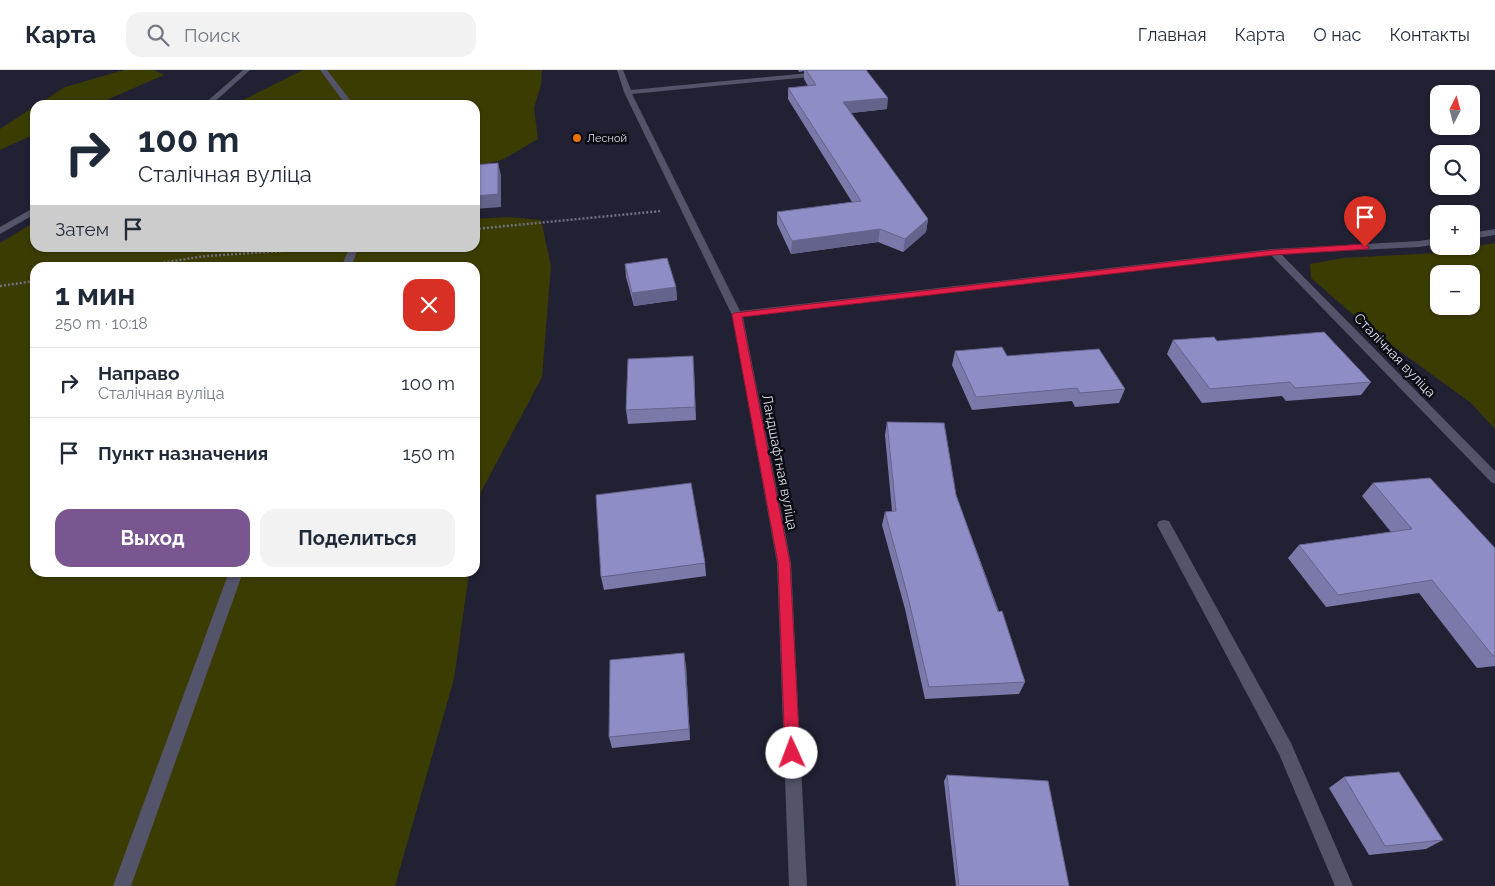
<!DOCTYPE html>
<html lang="ru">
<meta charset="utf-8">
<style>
:root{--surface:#fff;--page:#f2f2f3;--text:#1f2937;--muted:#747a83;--line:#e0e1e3;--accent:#7a5690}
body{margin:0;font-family:Raleway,sans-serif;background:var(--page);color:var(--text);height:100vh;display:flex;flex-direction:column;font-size:19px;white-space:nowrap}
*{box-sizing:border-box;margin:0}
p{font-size:16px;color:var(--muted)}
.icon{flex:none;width:28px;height:28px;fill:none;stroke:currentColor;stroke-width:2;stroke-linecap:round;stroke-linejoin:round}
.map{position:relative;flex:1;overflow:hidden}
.panel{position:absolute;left:30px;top:192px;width:450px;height:315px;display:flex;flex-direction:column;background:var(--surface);border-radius:15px;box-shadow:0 1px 4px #0004}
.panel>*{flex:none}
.hud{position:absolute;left:30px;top:30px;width:450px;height:152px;border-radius:15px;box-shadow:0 1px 4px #0004;background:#fff;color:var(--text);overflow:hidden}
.needle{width:32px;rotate:6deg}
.buttons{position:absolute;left:1430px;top:15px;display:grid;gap:10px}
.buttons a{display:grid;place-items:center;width:50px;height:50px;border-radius:10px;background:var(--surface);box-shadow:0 1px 4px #0004;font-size:25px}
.pin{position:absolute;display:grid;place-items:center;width:42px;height:42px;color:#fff;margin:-51px -21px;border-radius:50% 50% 50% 0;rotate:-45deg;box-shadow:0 0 5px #0007}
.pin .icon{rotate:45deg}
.me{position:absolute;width:55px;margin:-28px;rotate:358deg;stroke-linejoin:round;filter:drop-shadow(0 0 4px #0008)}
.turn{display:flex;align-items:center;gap:18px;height:105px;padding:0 25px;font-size:22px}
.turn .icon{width:65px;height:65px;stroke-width:2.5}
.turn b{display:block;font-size:35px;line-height:42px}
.then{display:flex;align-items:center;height:48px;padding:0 25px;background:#0003;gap:10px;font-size:19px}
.round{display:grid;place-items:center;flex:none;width:52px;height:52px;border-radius:15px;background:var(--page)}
.summary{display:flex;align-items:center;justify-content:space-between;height:85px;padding:0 25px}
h1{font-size:30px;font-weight:700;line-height:38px}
.cta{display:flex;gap:10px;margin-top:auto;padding:10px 25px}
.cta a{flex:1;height:58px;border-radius:15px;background:var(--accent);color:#fff;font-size:20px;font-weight:700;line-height:58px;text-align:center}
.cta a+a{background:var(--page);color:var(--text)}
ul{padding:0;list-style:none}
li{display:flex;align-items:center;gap:15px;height:70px;padding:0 25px;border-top:1px solid var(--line)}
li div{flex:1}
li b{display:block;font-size:19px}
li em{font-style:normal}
header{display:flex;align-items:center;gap:30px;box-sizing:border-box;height:70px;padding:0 25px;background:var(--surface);border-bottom:1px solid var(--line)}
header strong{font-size:24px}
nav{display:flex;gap:28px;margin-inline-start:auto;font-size:18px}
.search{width:350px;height:45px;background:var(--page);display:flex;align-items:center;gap:12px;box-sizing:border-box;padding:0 18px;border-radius:15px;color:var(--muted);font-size:19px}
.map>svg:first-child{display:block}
.green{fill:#3b3c01;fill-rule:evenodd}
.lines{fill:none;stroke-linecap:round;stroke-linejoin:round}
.path{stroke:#727182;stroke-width:2.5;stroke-dasharray:2 2;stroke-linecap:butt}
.lane{fill:#535369;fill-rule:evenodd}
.street{fill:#535369;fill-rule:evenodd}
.wall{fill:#7b79aa}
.shaded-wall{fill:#64638b}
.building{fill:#8f8dc6;stroke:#64638b}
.route{fill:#e11d48;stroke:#92132f}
.food-dot{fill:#e8710a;stroke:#0c0c14;stroke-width:2}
.labels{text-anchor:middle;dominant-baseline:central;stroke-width:5;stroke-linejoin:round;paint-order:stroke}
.far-poi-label{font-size:11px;fill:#dcdcea;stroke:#0c0c14;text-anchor:start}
.street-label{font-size:14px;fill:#dcdcea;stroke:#0c0c14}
</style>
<header>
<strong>Карта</strong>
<div class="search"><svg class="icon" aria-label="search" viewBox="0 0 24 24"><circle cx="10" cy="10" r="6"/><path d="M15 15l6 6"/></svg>Поиск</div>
<nav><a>Главная</a><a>Карта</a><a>О нас</a><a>Контакты</a></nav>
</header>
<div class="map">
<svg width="1495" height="816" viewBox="0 0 1495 816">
<rect width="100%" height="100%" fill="#222134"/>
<!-- green -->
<g class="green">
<path d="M 124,0 L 154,0 L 164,5 L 95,35 L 37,35 L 65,17 Z"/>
<path d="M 303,0 L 542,0 L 541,15 L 534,38 L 538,69 L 502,90 L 475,96 L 475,35 L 233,35 Z"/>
<path d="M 35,36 L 35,64 L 0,80 L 0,59 Z"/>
<path d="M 508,147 L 541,150 L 551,196 L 542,307 L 481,422 L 475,464 L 475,198 L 35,198 L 35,502 L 469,503 L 454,609 L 395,816 L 0,816 L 0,173 L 35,152 L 35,178 L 475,178 L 475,149 Z"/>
<path d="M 1495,173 L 1495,359 L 1471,333 L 1372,261 L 1311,208 L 1310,194 L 1343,188 L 1435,183 ZM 1439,204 L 1471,204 L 1471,236 L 1439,236 Z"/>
</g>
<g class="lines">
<!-- path -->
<g class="path">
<path d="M 475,159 L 661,141"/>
<path d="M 128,198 L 206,186 L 328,178"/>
<path d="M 0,216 L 35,211"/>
</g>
<!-- lane -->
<g class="lane">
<path d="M 243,0 L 250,0 L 211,35 L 203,35 Z"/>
<path d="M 320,0 L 327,0 L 354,35 L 346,35 Z"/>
<path d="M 35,137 L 35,144 L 0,164 L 0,157 Z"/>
<path d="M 349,178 L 358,178 L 351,198 L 341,198 Z"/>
<path d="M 1164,450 L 1169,451 L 1291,673 L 1353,816 L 1335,816 L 1279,684 L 1157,455 L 1159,451 Z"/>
<path d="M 229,502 L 243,502 L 131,816 L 113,816 Z"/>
</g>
<!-- street -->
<g class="street">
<path d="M 617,0 L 623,0 L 631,20 L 820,2 L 823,4 L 820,6 L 632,24 L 740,241 L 1273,179 L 1419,171 L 1439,168 L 1439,174 L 1419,177 L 1281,184 L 1495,401 L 1495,414 L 1491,412 L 1271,185 L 743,247 L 791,493 L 807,816 L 789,816 L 777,493 L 732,245 L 624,22 Z"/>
<path d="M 1495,159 L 1495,165 L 1471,169 L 1471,163 Z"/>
</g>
</g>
<!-- wall -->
<g class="wall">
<path d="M 798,0 L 866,0 L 887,39 L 851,43 L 928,149 L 926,162 L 903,182 L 878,172 L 791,184 L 777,154 L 777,142 L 852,132 L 788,29 L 788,18 L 808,16 L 804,9 L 804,1 L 799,2 Z"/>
<path d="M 625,194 L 676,217 L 677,230 L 634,236 L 626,207 Z"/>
<path d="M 1173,270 L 1217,271 L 1371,312 L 1361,325 L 1286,331 L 1282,326 L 1202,333 L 1167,284 Z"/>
<path d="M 955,281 L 1007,286 L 1125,319 L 1119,333 L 1075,337 L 1072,331 L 972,340 L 952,295 Z"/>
<path d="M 694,299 L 696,350 L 628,354 L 626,340 Z"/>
<path d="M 887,352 L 956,425 L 1025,612 L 1019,624 L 925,629 L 905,539 L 882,455 L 885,442 L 892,441 L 885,365 Z"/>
<path d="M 1373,413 L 1495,478 L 1495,596 L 1477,598 L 1419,523 L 1326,537 L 1288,488 L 1299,475 L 1391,462 L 1362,426 Z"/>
<path d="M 705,493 L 706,506 L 604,520 L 601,507 Z"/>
<path d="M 686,595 L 690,670 L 612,678 L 609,667 Z"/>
<path d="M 947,705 L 1069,816 L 956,816 L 944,711 Z"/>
<path d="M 1344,707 L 1443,770 L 1426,779 L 1369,785 L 1329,718 Z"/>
</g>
<!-- shaded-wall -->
<g class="shaded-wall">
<path d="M 888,28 L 887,39 L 842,44 L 843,32 Z"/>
<path d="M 498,93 L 501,105 L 501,137 L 475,139 L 475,126 Z"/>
<path d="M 928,149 L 926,162 L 903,182 L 905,169 Z"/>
<path d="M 880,159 L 878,172 L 791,184 L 792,171 Z"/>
<path d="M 676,217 L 677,230 L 634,236 L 632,223 Z"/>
<path d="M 684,583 L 686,595 L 690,670 L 689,659 Z"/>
</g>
<!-- building -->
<g class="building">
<path d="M 806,0 L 866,0 L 888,28 L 843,32 L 928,149 L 905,169 L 880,159 L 792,171 L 777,142 L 861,131 L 788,18 L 816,15 Z"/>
<path d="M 498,93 L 498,124 L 475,126 L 475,95 Z"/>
<path d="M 667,188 L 676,217 L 632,223 L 625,194 Z"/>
<path d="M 1324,262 L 1371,312 L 1295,318 L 1290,312 L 1210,319 L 1173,270 L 1214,267 L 1217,271 Z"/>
<path d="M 1002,277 L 1007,286 L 1099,279 L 1125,319 L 1080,323 L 1077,318 L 976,327 L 955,281 Z"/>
<path d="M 693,286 L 695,337 L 626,340 L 628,289 Z"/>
<path d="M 887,352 L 944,353 L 956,425 L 998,542 L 1002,541 L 1025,612 L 929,617 L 908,527 L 885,442 L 896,441 Z"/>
<path d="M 1430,408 L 1495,478 L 1495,586 L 1493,586 L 1432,510 L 1338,525 L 1299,475 L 1412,459 L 1373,413 Z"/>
<path d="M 691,413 L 705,493 L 601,507 L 596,425 Z"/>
<path d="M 684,583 L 689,659 L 609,667 L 610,590 Z"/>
<path d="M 1399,702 L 1443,770 L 1385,776 L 1344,707 Z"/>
<path d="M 947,705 L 1048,711 L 1069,816 L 959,816 Z"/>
</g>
<!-- route -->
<path class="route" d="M 1365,174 L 1369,177 L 1368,179 L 1273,185 L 742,247 L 790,493 L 800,683 L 797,688 L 792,690 L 787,688 L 785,683 L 778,493 L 732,245 L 734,243 L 1273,180 Z"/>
<!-- markers -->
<circle class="food-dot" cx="577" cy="68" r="5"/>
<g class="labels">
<!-- far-poi labels -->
<g class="far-poi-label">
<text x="587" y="68">Лесной</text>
</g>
<!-- street labels -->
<g class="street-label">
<text transform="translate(1395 285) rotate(46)">Сталічная вуліца</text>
<text transform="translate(780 392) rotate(79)">Ландшафтная вуліца</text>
</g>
</g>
</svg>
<div class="buttons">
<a><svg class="needle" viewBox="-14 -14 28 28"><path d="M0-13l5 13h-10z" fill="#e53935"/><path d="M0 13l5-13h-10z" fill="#747a83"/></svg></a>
<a><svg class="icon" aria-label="search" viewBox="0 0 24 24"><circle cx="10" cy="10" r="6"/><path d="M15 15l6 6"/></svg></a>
<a>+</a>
<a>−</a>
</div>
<div class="pin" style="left:1365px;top:177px;background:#d93025"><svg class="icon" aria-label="arrive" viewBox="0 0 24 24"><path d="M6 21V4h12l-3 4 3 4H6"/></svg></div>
<svg class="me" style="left:792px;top:683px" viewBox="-20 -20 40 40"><circle r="19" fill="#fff"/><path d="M0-13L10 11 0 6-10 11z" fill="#e11d48"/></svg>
<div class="hud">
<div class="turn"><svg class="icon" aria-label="right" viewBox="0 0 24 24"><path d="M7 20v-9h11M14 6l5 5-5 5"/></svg><div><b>100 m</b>Сталічная вуліца</div></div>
<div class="then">Затем<svg class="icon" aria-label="arrive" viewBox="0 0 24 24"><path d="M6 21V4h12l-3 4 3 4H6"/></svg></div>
</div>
<section class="panel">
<div class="summary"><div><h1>1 мин</h1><p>250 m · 10:18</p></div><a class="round" style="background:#d93025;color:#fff"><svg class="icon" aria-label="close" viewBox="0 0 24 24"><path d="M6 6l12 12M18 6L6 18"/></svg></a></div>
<ul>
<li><svg class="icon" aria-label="right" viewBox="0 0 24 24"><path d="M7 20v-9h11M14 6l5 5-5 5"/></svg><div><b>Направо</b><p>Сталічная вуліца</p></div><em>100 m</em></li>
<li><svg class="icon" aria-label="arrive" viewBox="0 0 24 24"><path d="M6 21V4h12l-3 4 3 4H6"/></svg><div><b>Пункт назначения</b></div><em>150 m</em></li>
</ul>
<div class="cta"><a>Выход</a><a>Поделиться</a></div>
</section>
</div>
